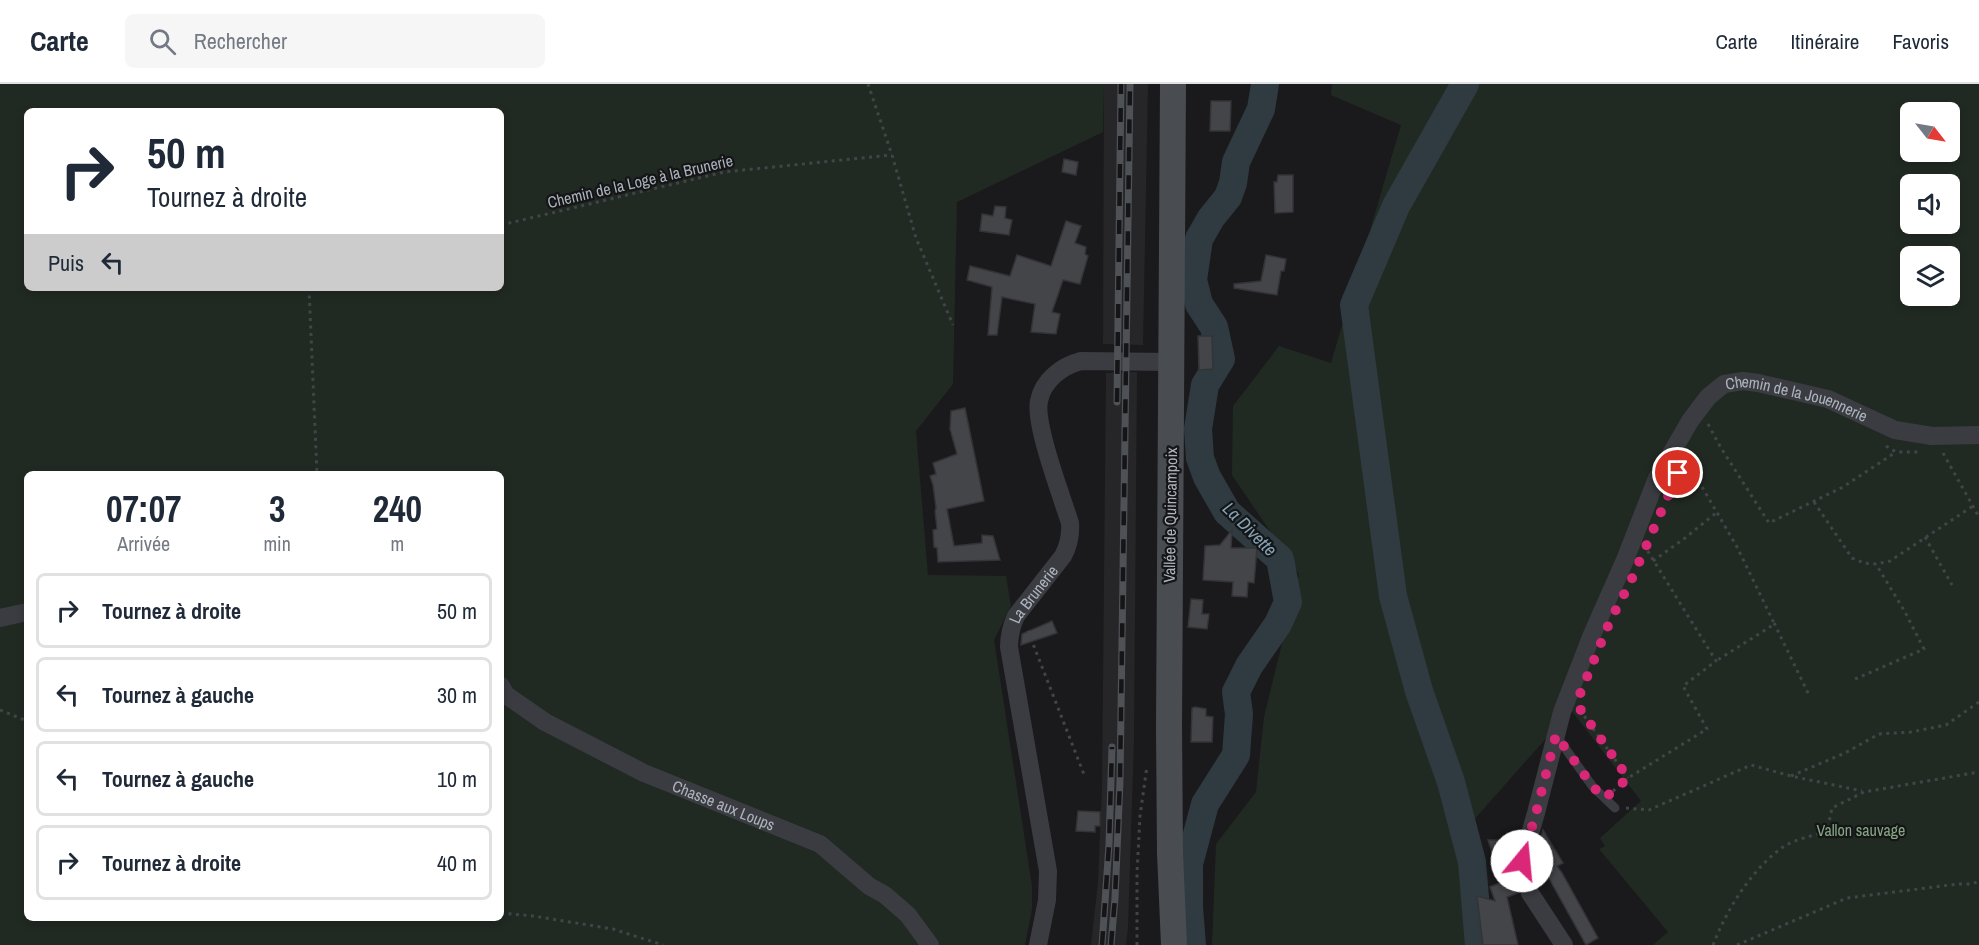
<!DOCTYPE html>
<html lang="fr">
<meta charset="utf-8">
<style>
:root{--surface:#fff;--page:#f6f6f7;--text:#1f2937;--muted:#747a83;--line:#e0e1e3}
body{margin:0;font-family:"Archivo Narrow",sans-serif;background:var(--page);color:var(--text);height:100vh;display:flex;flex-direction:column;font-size:22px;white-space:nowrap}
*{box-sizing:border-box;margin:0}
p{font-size:20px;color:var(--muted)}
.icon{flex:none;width:33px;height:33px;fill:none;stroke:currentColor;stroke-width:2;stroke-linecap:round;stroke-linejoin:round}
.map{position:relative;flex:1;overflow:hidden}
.details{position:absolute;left:24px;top:387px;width:480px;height:450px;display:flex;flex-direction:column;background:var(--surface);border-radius:9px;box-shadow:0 3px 9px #0003}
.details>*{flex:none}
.guide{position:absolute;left:24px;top:24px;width:480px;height:183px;border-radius:9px;box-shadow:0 3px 9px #0003;background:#fff;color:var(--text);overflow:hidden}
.needle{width:39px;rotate:121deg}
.fabs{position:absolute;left:1900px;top:18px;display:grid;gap:12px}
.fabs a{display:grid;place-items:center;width:60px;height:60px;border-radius:9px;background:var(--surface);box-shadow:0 3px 9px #0003;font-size:30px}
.pin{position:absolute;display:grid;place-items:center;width:51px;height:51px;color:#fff;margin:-26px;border:3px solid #fff;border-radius:50%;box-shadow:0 2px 6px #0007}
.me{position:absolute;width:66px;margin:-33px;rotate:17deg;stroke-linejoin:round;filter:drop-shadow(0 0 4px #0008)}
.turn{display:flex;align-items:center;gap:21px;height:126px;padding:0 24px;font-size:27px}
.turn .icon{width:78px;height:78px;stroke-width:2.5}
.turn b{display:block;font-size:42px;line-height:51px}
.then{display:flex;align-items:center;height:57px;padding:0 24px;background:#0003;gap:12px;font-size:22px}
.eta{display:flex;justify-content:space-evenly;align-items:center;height:102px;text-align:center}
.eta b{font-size:36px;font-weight:700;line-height:42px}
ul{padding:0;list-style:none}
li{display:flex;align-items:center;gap:18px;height:75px;margin:0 12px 9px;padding:0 12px;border:3px solid var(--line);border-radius:9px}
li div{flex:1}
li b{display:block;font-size:22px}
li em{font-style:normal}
header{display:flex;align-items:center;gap:36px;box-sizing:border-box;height:84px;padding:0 30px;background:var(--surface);border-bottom:2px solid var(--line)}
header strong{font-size:28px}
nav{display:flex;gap:33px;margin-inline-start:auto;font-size:21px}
.search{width:420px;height:54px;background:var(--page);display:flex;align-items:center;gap:15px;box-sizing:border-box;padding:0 21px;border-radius:9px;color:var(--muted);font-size:22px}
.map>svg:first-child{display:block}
.built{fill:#262629}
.green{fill:#212a22;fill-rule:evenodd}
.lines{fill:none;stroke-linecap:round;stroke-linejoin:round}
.river{stroke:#2f3b41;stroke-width:28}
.building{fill:#444549;stroke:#343438;stroke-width:1.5}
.path{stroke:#414448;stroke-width:3;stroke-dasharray:3 4.5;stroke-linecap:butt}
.lane{stroke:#3b3c41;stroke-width:9}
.street{stroke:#3b3c41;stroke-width:18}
.secondary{stroke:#494c51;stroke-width:26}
.rail-casing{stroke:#4e5156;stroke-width:7}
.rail{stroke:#151517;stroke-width:4.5;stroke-dasharray:14;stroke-linecap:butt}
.route{stroke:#db2777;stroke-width:10;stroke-dasharray:0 18}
.labels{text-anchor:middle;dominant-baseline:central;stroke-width:4.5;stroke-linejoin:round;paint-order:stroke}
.street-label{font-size:16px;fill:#acb3bc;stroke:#151517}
.park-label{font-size:16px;fill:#85a783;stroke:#151517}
.water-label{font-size:18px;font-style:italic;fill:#83a4b6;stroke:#151517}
</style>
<header>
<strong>Carte</strong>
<div class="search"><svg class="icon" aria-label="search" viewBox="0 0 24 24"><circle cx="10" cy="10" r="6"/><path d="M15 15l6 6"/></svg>Rechercher</div>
<nav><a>Carte</a><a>Itinéraire</a><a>Favoris</a></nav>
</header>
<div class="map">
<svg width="1979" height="861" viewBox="0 0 1979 861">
<rect width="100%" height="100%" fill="#1a1a1c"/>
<!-- built -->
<g class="built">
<path d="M 1104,0 L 1148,0 L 1143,261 L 1103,260 Z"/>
<path d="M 1137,288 L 1134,655 L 1128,843 L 1126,861 L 1091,861 L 1098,798 L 1102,704 L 1106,289 Z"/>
</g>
<!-- green -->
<g class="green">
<path d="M 0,0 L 1104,0 L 1103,48 L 957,118 L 953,300 L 916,347 L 928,491 L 1006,492 L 1011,522 L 994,556 L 1032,802 L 1032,825 L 1025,861 L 0,861 ZM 27,27 L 501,27 L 501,204 L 27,204 ZM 27,390 L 501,390 L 501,834 L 27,834 Z"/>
<path d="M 1332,0 L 1979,0 L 1979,861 L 1653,861 L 1668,848 L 1599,765 L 1605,762 L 1600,754 L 1641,717 L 1571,626 L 1464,747 L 1485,861 L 1212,861 L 1216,760 L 1256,708 L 1264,633 L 1299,490 L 1232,391 L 1233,322 L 1279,262 L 1331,279 L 1401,41 L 1331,11 ZM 1911,28 L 1950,28 L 1950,68 L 1911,68 ZM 1911,100 L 1950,100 L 1950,140 L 1911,140 ZM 1911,172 L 1950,172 L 1950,212 L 1911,212 Z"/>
</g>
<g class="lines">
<!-- river -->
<g class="river">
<path d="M 1465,0 L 1396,122 L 1354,221 L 1393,512 L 1419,607 L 1451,698 L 1472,778 L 1479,861"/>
<path d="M 1192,861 L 1189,823 L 1189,780 L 1205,720 L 1236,671 L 1239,630 L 1236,608 L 1249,582 L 1278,540 L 1288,518 L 1280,475 L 1227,428 L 1207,393 L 1200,374 L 1198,345 L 1205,301 L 1221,275 L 1214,243 L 1199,220 L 1193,196 L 1199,155 L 1211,134 L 1228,113 L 1233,99 L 1236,78 L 1261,25 L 1265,0"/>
</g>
</g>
<!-- building -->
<g class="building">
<path d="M 1211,17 L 1231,17 L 1230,47 L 1210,47 Z"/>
<path d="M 1064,75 L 1078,78 L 1076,91 L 1062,88 Z"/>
<path d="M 1278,91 L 1293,91 L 1293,128 L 1275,129 L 1274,98 L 1277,98 Z"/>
<path d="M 995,122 L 1006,123 L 1005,134 L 1012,136 L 1009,151 L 980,147 L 982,130 L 993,132 Z"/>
<path d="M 1066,137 L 1081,142 L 1075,159 L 1086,163 L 1085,170 L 1088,172 L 1080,200 L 1063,196 L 1052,228 L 1060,230 L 1056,250 L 1031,248 L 1035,220 L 1002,213 L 997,251 L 988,251 L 992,203 L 967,196 L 970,182 L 1010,192 L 1017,171 L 1051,182 Z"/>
<path d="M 1266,171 L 1286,175 L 1284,187 L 1281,187 L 1277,211 L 1234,204 L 1234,200 L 1261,197 Z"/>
<path d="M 1198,252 L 1212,252 L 1213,285 L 1199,286 Z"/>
<path d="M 965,324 L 984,417 L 947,425 L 954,462 L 982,459 L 982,451 L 993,452 L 1000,476 L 938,478 L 937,464 L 934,463 L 933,446 L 937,445 L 935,427 L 936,424 L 933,401 L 930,392 L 936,390 L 933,379 L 957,370 L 950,345 L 951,327 Z"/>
<path d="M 1232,446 L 1231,464 L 1257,464 L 1254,499 L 1248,498 L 1247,513 L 1232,512 L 1233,498 L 1203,496 L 1205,462 L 1220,461 Z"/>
<path d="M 1191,515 L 1203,516 L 1202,530 L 1209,530 L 1207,545 L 1188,543 Z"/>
<path d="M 1052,537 L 1057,549 L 1021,561 L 1022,550 Z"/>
<path d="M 1195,623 L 1206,625 L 1206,632 L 1213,633 L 1212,658 L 1191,658 L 1192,624 Z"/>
<path d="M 1078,727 L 1100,728 L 1100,742 L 1095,742 L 1095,748 L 1076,747 Z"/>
<path d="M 1543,746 L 1563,779 L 1557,782 L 1562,789 L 1598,854 L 1586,861 L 1536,771 Z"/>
<path d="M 1488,756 L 1503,756 L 1503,767 L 1513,766 L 1511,787 L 1518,809 L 1507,813 L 1518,861 L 1483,861 L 1477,812 L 1495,817 L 1490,803 L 1502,798 Z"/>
</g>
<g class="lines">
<!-- path -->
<g class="path">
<path d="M 868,0 L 892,71 L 916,154 L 953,241"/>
<path d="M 501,141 L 724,88 L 892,71"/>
<path d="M 309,204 L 317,390"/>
<path d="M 1708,340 L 1721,364 L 1769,439 L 1843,403 L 1896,368"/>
<path d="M 1886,362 L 1896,368 L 1920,368"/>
<path d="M 1943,369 L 1979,433"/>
<path d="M 1687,377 L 1737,463 L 1773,537 L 1773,541 L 1716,577"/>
<path d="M 1814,418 L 1852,474 L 1864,479 L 1876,480 L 1890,477 L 1973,422"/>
<path d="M 1925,453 L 1952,501"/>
<path d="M 1653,477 L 1685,454 L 1716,429"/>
<path d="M 1774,539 L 1809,611"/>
<path d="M 1028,547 L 1085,693"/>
<path d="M 1855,595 L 1924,565 L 1905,528 L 1876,480"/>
<path d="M 0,626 L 27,637"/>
<path d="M 1580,626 L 1628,694"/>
<path d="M 1791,692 L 1845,669 L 1879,650 L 1911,648 L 1946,641 L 1979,618"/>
<path d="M 1613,707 L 1628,694 L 1707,645 L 1683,602 L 1716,577 L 1647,466"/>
<path d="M 1626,724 L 1649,726 L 1751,681 L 1791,692 L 1862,707"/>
<path d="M 501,829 L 533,832 L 613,845 L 663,861"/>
<path d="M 1137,861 L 1137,789 L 1140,732 L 1147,682"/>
<path d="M 1713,861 C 1727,825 1751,786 1783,763 C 1795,755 1813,752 1827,747 L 1832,724 L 1864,708 L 1979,688"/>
<path d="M 1737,861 L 1847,814 L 1958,800 L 1972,800 L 1979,797"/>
</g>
<!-- lane -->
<path class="lane" d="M 1557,653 L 1593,703 L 1615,724"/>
<!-- street -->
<g class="street">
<path d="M 0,534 L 27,528"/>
<path id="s1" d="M 501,602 L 506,611 L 545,638 L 644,689 L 820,760 L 869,802 L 885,811 L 908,831 L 930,861"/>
<path id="s2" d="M 1038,861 L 1047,816 L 1048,787 L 1009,563 C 1009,552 1011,543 1016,532 L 1063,472 C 1069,461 1071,452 1070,439 C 1062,413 1034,340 1039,317 C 1043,296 1062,282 1081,277 L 1172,278"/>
<path id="s3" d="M 1564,861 L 1530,809 L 1522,787 L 1522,777 L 1536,729 L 1562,628 L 1591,553 L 1625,476 L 1657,394 L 1690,337 L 1708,313 L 1724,300 L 1743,297 L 1758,299 L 1828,315 L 1895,346 L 1932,352 L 1979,351"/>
</g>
<!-- secondary -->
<path class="secondary" d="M 1173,0 L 1169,643 L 1170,769 L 1174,861"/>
<defs>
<g id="rail">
<path d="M 1117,318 L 1121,0"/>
<path d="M 1102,861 L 1109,761 L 1112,663"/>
<path d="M 1111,861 L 1115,814 L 1120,697 L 1130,0"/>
</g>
</defs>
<!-- rail casing -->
<use href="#rail" class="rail-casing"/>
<!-- rail -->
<use href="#rail" class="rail"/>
</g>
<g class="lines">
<!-- route -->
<path class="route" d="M 1522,777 L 1536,729 L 1556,651 L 1593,703 L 1605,714 L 1628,694 L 1578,622 L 1580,610 L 1610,537 L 1630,499 L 1678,389"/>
</g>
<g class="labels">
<!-- street labels -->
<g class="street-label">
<text transform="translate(640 97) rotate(-13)">Chemin de la Loge à la Brunerie</text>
<text stroke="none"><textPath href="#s3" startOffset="694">Chemin de la Jouennerie</textPath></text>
<text transform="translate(1170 431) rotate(-89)">Vallée de Quincampoix</text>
<text stroke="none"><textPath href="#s2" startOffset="362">La Brunerie</textPath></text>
<text stroke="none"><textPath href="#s1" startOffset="255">Chasse aux Loups</textPath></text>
</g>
<!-- park labels -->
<g class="park-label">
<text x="1861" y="746">Vallon sauvage</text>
</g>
<!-- water labels -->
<g class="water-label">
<text transform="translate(1250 445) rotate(45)">La Divette</text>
</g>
</g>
</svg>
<div class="fabs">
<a><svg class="needle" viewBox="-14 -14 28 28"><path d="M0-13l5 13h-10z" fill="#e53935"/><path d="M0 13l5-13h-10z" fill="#747a83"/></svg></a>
<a><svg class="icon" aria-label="sound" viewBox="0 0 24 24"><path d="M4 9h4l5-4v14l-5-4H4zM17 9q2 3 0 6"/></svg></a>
<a><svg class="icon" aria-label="layers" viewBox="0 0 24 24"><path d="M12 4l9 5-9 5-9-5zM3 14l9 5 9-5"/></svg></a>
</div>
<div class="pin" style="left:1678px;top:389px;background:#d93025"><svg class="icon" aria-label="arrive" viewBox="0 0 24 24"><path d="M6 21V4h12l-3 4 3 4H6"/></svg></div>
<svg class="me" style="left:1522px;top:777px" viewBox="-20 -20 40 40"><circle r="19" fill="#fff"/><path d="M0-13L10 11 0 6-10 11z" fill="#db2777"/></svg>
<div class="guide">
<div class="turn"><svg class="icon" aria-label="right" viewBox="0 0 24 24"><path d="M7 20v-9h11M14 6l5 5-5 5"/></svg><div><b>50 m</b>Tournez à droite</div></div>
<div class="then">Puis<svg class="icon" aria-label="left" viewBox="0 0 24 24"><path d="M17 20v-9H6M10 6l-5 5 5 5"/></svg></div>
</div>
<section class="details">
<div class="eta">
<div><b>07:07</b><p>Arrivée</p></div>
<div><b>3</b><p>min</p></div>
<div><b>240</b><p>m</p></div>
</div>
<ul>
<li><svg class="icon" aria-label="right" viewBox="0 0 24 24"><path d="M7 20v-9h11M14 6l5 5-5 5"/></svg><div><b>Tournez à droite</b></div><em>50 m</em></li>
<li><svg class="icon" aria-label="left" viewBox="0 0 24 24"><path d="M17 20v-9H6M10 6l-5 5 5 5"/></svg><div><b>Tournez à gauche</b></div><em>30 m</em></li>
<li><svg class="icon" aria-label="left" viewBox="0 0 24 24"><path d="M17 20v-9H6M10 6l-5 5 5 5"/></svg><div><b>Tournez à gauche</b></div><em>10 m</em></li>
<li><svg class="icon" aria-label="right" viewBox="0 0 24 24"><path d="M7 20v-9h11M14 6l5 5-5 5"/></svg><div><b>Tournez à droite</b></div><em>40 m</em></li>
</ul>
</section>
</div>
